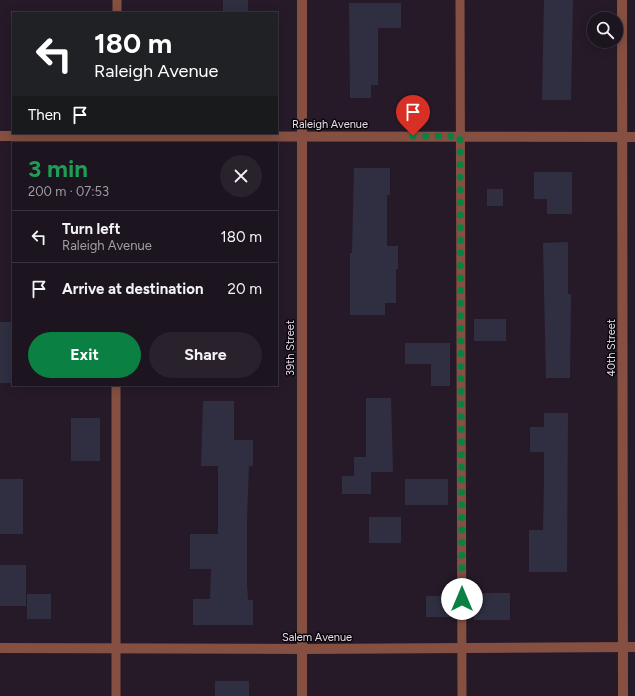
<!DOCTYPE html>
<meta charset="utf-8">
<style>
:root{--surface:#1c141f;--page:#29212c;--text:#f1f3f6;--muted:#a09ea4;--line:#3a333d;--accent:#0b8043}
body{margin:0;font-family:Figtree,sans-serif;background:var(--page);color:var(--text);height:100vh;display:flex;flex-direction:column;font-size:15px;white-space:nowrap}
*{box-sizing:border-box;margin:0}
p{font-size:13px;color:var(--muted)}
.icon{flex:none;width:22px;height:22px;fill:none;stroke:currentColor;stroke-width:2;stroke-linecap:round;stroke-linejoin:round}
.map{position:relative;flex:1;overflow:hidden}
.details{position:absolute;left:12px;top:142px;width:266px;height:244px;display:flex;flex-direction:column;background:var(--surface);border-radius:0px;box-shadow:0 2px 10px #0003,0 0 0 1px var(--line)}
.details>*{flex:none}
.top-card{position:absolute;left:12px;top:12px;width:266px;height:122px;border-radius:0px;box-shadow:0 2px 10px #0003,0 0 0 1px var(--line);background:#202124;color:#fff;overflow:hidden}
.controls{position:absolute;left:587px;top:12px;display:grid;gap:8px}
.controls a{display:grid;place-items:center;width:36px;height:36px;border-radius:50%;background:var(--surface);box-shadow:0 2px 10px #0003,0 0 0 1px var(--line);font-size:20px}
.pin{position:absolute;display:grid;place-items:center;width:34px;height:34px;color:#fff;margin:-41px -17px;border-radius:50% 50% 50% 0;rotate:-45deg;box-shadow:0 0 4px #0007}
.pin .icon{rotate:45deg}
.me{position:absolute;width:44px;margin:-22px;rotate:0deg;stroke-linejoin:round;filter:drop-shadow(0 0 3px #0008)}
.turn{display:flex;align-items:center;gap:14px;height:84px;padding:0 16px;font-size:18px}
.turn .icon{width:52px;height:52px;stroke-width:2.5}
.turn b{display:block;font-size:28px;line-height:34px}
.then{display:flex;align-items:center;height:38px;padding:0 16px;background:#0003;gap:8px;font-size:15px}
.round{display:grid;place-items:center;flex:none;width:42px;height:42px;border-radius:21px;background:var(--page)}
.head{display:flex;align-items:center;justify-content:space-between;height:68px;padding:0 16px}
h1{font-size:24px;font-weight:700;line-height:30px;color:#1e9e55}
.action{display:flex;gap:8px;margin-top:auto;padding:8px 16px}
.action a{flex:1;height:46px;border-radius:24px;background:var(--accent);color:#fff;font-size:16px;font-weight:700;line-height:46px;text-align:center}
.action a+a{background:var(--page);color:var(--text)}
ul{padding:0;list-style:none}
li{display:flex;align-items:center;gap:12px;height:52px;padding:0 16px;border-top:1px solid var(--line)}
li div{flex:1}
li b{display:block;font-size:15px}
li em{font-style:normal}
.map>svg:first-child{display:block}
.building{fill:#302f42}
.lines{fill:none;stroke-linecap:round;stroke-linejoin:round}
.lane{stroke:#855042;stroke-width:9}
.street{stroke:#855042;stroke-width:10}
.route{stroke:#0b8043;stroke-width:7;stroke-dasharray:0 12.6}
.labels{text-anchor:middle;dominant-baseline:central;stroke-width:3;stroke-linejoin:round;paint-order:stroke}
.street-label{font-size:11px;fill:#e5dde8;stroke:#0c070d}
</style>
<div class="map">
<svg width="635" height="696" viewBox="0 0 635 696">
<rect width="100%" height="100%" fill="#261a29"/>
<!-- building -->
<g class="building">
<rect x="223" y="0" width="25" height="13"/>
<path d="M 544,0 L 573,0 L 571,100 L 542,100 Z"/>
<path d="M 349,3 L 401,3 L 401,28 L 378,28 L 378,85 L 371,85 L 371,98 L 350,98 Z"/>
<path d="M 354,168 L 390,168 L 390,195 L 387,195 L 387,246 L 398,246 L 398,269 L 396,269 L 396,303 L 385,303 L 385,315 L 350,315 L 350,253 L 352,253 Z"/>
<path d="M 534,172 L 572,172 L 572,214 L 547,214 L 547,199 L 534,199 Z"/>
<rect x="487" y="189" width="16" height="17"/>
<path d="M 568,242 L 568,294 L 571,294 L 570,378 L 546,378 L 543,243 Z"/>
<rect x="474" y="319" width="32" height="22"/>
<rect x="0" y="322" width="13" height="61"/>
<path d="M 405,343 L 450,343 L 450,386 L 431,386 L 431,364 L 405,364 Z"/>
<path d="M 366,398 L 391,398 L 393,472 L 371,472 L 371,494 L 342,494 L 342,476 L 354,476 L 354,457 L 366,457 Z"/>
<path d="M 203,401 L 234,401 L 234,440 L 253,440 L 253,466 L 249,466 L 247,518 L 247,584 L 248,600 L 253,600 L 253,625 L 193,625 L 193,599 L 210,599 L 211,569 L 190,569 L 190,534 L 218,534 L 218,466 L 201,466 Z"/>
<path d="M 544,413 L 568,413 L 567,572 L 529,572 L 529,530 L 543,530 L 544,482 L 544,452 L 530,452 L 530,427 L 544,427 Z"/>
<rect x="71" y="418" width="29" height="43"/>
<rect x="0" y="479" width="23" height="55"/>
<rect x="405" y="479" width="43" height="26"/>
<rect x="369" y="517" width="32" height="26"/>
<rect x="0" y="565" width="26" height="41"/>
<path d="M 474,593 L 510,593 L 510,620 L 474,620 L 474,617 L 468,617 L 468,596 L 474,596 Z"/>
<rect x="27" y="594" width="24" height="25"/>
<rect x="426" y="596" width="30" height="21"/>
<rect x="215" y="681" width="34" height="15"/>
</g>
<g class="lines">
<!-- lane -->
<g class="lane">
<path d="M 460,0 L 462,696"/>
<path d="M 117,13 L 117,0"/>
<path d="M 116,696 L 116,385"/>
</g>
<!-- street -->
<g class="street">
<path d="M 302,0 L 302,696"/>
<path d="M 622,0 L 623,696"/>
<path d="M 0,136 L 635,137"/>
<path d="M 0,648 L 302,649 L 635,647"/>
</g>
</g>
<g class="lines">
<!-- route -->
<path class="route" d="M 413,136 L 460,136 L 462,599"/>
</g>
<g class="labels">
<!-- street labels -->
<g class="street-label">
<text x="330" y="124">Raleigh Avenue</text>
<text transform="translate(290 348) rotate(-90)">39th Street</text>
<text transform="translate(611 348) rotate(-90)">40th Street</text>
<text x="317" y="637">Salem Avenue</text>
</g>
</g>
</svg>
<div class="controls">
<a><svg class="icon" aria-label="search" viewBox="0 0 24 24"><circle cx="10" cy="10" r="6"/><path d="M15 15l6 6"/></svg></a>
</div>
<div class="pin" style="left:413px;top:136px;background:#d93025"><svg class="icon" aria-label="arrive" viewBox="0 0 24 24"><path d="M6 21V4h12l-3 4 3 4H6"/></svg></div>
<svg class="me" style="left:462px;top:599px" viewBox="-20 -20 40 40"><circle r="19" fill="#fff"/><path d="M0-13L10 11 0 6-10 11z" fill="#0b8043"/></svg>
<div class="top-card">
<div class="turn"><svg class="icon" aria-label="left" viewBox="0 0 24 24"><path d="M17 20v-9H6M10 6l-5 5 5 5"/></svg><div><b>180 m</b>Raleigh Avenue</div></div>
<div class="then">Then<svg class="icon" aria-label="arrive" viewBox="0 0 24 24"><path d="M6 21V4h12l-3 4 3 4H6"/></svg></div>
</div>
<section class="details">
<div class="head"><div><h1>3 min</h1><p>200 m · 07:53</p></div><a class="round"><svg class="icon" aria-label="close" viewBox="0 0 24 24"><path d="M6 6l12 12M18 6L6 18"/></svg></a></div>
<ul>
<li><svg class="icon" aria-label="left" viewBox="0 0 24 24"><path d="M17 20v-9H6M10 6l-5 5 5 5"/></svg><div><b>Turn left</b><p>Raleigh Avenue</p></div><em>180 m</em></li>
<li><svg class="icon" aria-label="arrive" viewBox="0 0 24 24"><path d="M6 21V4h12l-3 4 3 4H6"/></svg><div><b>Arrive at destination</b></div><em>20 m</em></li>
</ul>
<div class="action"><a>Exit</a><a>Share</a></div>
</section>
</div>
